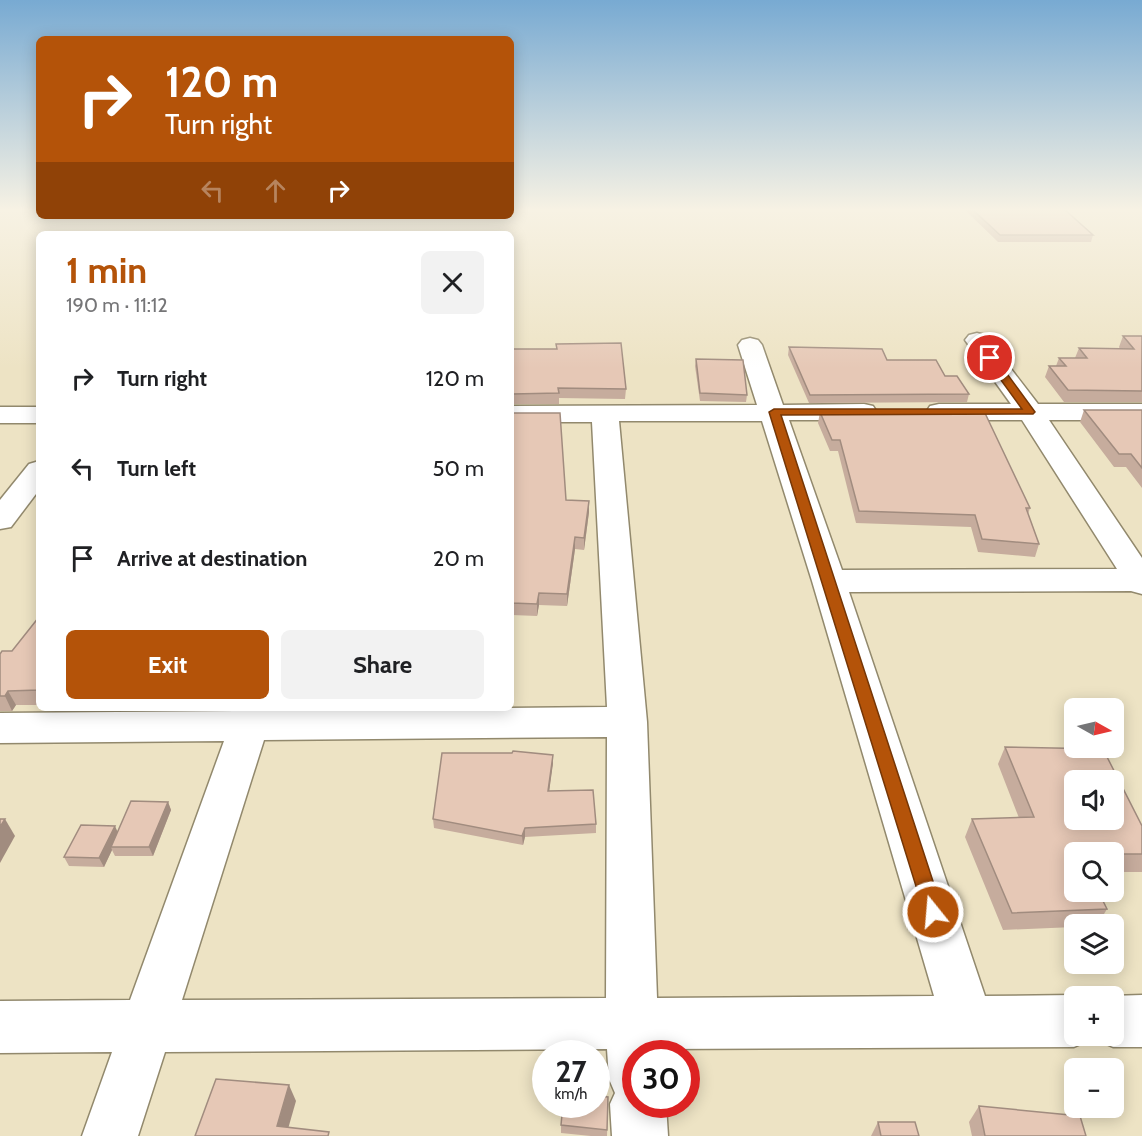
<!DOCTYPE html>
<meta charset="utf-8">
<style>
:root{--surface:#fff;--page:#f2f2f2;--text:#202124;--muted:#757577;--accent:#b45309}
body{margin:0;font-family:Cabin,sans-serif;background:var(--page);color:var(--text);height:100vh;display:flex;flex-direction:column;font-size:22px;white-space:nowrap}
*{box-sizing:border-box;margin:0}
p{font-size:20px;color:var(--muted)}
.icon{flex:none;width:33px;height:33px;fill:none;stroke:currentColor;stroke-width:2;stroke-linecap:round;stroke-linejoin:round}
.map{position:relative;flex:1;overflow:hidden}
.sheet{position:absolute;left:36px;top:231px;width:478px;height:480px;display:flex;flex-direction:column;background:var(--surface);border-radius:9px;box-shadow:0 3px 15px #0003}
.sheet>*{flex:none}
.guide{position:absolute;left:36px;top:36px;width:478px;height:183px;border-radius:9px;box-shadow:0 3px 15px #0003;background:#b45309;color:#fff;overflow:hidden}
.needle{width:39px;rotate:98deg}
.buttons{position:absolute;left:1064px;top:698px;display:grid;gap:12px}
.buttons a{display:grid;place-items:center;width:60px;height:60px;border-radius:9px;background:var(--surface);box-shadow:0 3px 15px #0003;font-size:30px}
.speed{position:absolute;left:532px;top:1040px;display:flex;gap:12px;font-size:30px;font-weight:700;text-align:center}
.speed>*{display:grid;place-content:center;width:78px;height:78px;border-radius:50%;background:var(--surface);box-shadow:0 3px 15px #0003;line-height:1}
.speed small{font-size:15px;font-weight:400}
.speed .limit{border:9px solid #d22;background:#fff;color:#111}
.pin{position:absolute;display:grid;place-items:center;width:51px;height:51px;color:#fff;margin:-26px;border:3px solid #fff;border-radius:50%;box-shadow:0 2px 6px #0007}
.me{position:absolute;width:66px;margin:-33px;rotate:343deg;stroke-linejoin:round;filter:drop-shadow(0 0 4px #0008)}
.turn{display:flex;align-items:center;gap:21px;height:126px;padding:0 30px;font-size:27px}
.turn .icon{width:78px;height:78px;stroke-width:2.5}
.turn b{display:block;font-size:42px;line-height:51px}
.lanes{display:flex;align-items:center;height:57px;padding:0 30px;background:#0003;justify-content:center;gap:30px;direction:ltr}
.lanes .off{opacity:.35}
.round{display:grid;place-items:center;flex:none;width:63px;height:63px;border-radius:9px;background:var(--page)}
.summary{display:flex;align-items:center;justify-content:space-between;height:102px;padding:0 30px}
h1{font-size:36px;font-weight:700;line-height:45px;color:var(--accent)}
.action{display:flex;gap:12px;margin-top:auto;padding:12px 30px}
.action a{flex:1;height:69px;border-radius:9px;background:var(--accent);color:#fff;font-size:24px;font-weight:700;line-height:69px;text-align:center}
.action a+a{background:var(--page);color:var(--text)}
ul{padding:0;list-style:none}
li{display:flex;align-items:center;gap:18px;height:90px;padding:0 30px}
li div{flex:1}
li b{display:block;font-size:22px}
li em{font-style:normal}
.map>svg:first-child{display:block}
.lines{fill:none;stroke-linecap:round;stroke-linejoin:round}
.minor-casing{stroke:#92896d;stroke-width:3}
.minor{fill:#fff;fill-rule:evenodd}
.wall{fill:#c6ac9d}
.shaded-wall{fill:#a18c7f}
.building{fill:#e6c8b6;stroke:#a18c7f;stroke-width:1.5;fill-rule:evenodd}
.route{fill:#b45309;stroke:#753606;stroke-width:1.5}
</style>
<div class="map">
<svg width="1142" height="1136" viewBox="0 0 1142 1136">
<rect width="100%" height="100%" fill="#ede3c4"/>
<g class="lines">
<defs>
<g id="minor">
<path d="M 977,333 L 985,335 L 1038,404 L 1142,404 L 1142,420 L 1049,420 L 1142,558 L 1142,594 L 1131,591 L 849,592 L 985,996 L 1074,995 L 1074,1035 L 1113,1035 L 1111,996 L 1142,995 L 1142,1047 L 1113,1047 L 1095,1039 L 1094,1036 L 1092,1039 L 1074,1047 L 660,1049 L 661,1053 L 636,1053 L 636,1104 L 666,1104 L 668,1136 L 612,1136 L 610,1104 L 615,1093 L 609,1079 L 607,1049 L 165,1052 L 138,1136 L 82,1136 L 112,1052 L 0,1053 L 0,1001 L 130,1000 L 224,741 L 0,743 L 0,713 L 235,711 L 236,708 L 274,708 L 274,710 L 607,707 L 592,422 L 512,422 L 512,406 L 757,405 L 738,345 L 742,340 L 750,338 L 758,340 L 762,345 L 783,405 L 864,404 L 873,406 L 877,412 L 873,418 L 864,420 L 789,420 L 842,570 L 1117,569 L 1022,420 L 939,420 L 930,418 L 926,412 L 930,406 L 939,404 L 1011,404 L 965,340 L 969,335 ZM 619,421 L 762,421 L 812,581 L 934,996 L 657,998 L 647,722 ZM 607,737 L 606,998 L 182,1000 L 264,740 Z"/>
<rect x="0" y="407" width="39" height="16"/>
<path d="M 39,461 L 39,490 L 11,527 L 0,529 L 0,500 L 29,464 Z"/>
</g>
</defs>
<!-- minor casing -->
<use href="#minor" class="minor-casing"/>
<!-- minor -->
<use href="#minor" class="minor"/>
</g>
<!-- wall -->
<g class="wall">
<path d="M 964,209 L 1064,209 L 1093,235 L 1091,242 L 998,242 Z"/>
<path d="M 1123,336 L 1142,336 L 1142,402 L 1064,402 L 1045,377 L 1049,366 L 1056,366 L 1059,358 L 1075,358 L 1079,348 L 1120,349 L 1119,347 Z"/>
<path d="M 556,344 L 626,389 L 625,399 L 559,398 L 559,404 L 512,404 L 512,349 L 556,349 Z"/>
<path d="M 789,347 L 887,360 L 945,376 L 969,394 L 967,402 L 809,403 L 788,355 Z"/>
<path d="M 696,359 L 747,395 L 746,402 L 700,401 L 695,366 Z"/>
<path d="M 1084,410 L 1142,410 L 1142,488 L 1126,467 L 1114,467 L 1080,422 Z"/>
<path d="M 820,412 L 1030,508 L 1028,514 L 1039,544 L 1035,557 L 978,552 L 971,527 L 856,523 L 838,451 L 830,451 L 818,423 Z"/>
<path d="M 512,413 L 566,500 L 589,501 L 589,512 L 584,550 L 575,549 L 567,606 L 539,605 L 537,616 L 512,615 Z"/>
<path d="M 39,617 L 39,705 L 16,705 L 12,711 L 0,711 L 0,654 L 12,651 Z"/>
<path d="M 1005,747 L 1142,826 L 1142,872 L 1113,872 L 1113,852 L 1074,852 L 1107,909 L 1098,924 L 1074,924 L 1074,927 L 1003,930 L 965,837 L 972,819 L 1019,818 L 998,764 Z"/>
<path d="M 553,763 L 549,791 L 596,824 L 596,833 L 525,837 L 523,845 L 434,828 L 433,819 Z"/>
<path d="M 168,802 L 171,810 L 153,856 L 115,856 L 112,850 L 104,867 L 69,866 L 64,857 L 118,832 Z"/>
<path d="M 608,1097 L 607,1136 L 591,1136 L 561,1133 L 561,1125 Z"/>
<path d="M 979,1106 L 1086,1136 L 972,1136 L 969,1122 Z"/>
<path d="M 878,1122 L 919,1136 L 871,1136 Z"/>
</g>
<!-- shaded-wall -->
<g class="shaded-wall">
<path d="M 589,501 L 589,512 L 584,550 L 584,538 Z"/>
<path d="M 575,537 L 575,549 L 567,606 L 567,594 Z"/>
<path d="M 539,593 L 539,605 L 537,616 L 537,604 Z"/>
<path d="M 8,691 L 16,705 L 12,711 L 5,696 Z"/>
<path d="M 553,755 L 553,763 L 548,800 L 548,791 Z"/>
<path d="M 168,802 L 171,810 L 153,856 L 149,847 Z"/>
<path d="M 5,819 L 15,836 L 0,863 L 0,827 Z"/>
<path d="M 115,826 L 119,835 L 111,847 L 112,850 L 104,867 L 99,858 Z"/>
<path d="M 525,828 L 525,837 L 523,845 L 522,836 Z"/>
<path d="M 289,1085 L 296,1101 L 286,1136 L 277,1126 Z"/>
</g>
<!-- building -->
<g class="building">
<path d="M 972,209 L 1064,209 L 1093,235 L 1000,235 Z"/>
<path d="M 1123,336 L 1142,336 L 1142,391 L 1068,390 L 1049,366 L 1066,366 L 1059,358 L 1087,358 L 1079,348 L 1134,349 Z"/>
<path d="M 621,343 L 626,389 L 558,388 L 559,393 L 512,394 L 512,349 L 557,349 L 556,344 Z"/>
<path d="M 789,347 L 882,349 L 887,360 L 936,360 L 945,376 L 957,376 L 969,394 L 810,395 Z"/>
<path d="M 696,359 L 743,360 L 747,395 L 700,393 Z"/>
<path d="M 1084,410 L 1142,410 L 1142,468 L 1131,454 L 1119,454 Z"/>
<path d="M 984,411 L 1030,508 L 1026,508 L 1039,544 L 982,539 L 975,515 L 859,511 L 840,440 L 832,440 L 820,412 Z"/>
<path d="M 512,413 L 560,413 L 566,500 L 589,501 L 584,538 L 575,537 L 567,594 L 539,593 L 537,604 L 512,603 Z"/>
<path d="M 39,617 L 39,690 L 8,691 L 5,696 L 0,696 L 0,654 L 2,651 L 12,651 Z"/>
<path d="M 1005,747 L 1103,749 L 1142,826 L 1142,854 L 1113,854 L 1113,852 L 1074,852 L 1074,891 L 1098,891 L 1107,909 L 1012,913 L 972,819 L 1034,817 ZM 1074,780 L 1113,780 L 1113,819 L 1074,819 Z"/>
<path d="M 513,751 L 553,755 L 548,791 L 593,790 L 596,824 L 525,828 L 522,836 L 433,819 L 442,753 L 512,753 Z"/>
<path d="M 131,801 L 168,802 L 149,847 L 111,847 Z"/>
<path d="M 0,819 L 5,819 L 0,827 Z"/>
<path d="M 81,825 L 115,826 L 99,858 L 64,857 Z"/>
<path d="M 216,1079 L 289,1085 L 277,1126 L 329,1132 L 328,1136 L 195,1136 Z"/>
<path d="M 597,1096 L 608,1097 L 607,1130 L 561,1125 L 563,1104 L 597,1104 Z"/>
<path d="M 979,1106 L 1080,1116 L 1086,1136 L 985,1136 Z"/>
<path d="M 878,1122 L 915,1122 L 919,1136 L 881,1136 Z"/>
</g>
<!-- sky -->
<linearGradient id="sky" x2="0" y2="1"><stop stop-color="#78aad2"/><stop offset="0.57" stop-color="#f7f2e4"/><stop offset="1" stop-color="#f7f2e4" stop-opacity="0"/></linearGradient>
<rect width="1142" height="368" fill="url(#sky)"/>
<!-- route -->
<path class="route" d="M 987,356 L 994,356 L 1035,412 L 1033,414 L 781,415 L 943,912 L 940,918 L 933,921 L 927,918 L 924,912 L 769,412 L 774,409 L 1022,409 L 985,358 Z"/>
</svg>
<div class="buttons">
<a><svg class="needle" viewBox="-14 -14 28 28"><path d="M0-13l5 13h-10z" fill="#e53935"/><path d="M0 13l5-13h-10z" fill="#757577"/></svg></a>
<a><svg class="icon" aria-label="sound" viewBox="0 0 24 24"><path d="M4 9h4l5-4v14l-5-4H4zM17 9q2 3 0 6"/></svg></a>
<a><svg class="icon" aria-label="search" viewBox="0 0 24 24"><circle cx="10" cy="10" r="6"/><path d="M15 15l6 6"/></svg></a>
<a><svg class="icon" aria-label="layers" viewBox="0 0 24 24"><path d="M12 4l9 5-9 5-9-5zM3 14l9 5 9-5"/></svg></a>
<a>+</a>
<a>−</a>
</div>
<div class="speed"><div>27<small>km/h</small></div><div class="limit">30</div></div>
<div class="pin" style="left:990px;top:358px;background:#d93025"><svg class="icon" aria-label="arrive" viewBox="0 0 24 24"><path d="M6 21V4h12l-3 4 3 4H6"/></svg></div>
<svg class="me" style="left:933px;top:912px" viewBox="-20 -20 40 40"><circle r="17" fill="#b45309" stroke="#fff" stroke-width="3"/><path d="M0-11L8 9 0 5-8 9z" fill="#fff"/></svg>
<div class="guide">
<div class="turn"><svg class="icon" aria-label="right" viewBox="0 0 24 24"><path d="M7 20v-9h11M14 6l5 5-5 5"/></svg><div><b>120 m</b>Turn right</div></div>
<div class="lanes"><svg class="icon off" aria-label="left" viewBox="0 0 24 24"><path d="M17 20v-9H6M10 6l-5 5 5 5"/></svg><svg class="icon off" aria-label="ahead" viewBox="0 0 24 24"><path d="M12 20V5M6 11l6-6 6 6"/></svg><svg class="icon" aria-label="right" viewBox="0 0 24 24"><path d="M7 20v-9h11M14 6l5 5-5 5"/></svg></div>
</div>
<section class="sheet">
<div class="summary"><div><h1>1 min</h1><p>190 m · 11:12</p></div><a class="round"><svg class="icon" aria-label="close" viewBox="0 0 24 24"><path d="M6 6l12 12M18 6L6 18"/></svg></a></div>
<ul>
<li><svg class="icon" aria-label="right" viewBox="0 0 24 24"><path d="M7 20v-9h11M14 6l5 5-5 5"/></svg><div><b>Turn right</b></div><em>120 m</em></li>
<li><svg class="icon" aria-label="left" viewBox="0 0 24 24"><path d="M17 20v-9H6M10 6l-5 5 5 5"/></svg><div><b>Turn left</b></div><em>50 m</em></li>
<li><svg class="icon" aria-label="arrive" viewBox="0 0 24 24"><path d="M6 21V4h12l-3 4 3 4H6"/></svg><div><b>Arrive at destination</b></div><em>20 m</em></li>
</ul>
<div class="action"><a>Exit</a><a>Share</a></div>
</section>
</div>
